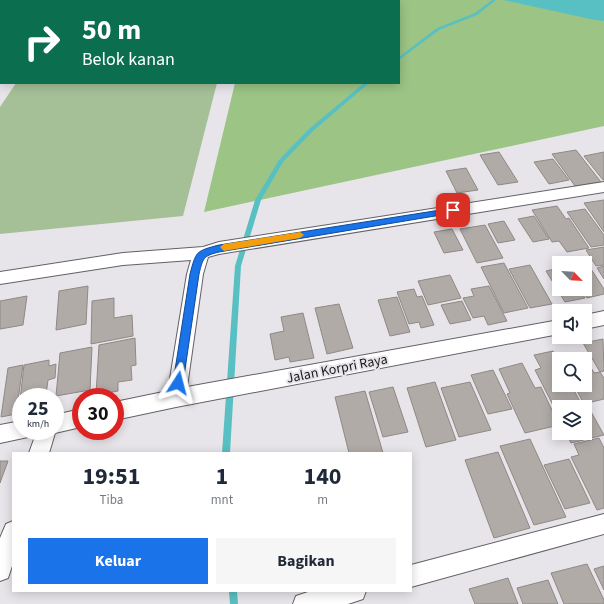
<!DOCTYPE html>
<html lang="id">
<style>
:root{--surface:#fff;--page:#f6f6f7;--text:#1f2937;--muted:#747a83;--accent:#1a73e8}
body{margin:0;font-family:"Source Sans 3",sans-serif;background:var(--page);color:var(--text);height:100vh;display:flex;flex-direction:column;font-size:15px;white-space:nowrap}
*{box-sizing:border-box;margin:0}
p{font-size:13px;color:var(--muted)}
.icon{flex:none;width:22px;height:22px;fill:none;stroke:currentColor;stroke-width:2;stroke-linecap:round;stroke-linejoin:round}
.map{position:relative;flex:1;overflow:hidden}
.details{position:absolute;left:12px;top:452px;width:400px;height:140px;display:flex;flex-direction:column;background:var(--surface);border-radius:0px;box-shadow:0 2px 10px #0003}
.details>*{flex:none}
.top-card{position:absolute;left:0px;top:0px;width:400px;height:84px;box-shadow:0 2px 10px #0003;background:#0b6e4f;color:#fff;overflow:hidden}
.needle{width:26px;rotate:115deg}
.controls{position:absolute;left:552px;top:256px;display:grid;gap:8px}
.controls a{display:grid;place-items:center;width:40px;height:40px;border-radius:0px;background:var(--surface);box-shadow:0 2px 10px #0003;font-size:20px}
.speed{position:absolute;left:12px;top:388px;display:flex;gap:8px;font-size:20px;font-weight:700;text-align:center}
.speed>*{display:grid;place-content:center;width:52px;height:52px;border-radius:50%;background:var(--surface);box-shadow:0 2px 10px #0003;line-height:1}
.speed small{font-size:10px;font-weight:400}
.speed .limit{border:6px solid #d22;background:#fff;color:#111}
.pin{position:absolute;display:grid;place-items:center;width:34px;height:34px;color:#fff;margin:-17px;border-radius:8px;box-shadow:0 2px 6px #0006}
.me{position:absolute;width:44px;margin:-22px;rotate:9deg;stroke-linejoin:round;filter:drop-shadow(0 0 3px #0008)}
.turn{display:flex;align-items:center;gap:14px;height:84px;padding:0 16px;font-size:18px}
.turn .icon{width:52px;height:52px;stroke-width:2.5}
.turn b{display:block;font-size:28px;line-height:34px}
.eta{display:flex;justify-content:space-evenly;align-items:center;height:68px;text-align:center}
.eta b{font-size:24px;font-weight:700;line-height:28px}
.cta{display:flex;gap:8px;margin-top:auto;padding:8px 16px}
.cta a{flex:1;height:46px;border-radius:0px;background:var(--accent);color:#fff;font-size:16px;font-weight:700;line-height:46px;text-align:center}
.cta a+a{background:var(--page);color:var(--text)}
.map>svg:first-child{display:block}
.green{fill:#a5c097}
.forest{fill:#9bc485}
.water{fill:#58c0c2}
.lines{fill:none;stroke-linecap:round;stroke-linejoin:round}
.stream{fill:#58c0c2;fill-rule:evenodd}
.building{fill:#b1aba8;stroke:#8f8986}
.minor-casing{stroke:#636166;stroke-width:2}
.minor{fill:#fff;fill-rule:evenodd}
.route{fill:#1a73e8;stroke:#114b97}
.slow{fill:#f59e0b}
.labels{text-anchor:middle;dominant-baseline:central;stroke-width:4;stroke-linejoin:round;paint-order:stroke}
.street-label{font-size:14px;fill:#19181a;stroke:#e8e5ea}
</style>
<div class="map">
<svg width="604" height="604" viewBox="0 0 604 604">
<rect width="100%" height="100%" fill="#e8e5ea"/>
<!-- green -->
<path class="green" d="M 16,83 L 217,83 L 183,216 L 0,234 L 0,107 Z"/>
<!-- forest -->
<path class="forest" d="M 0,0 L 604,0 L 604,126 L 204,212 L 235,83 L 399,83 L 399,1 L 1,1 L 1,63 Z"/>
<!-- water -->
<path class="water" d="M 503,0 L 604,0 L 604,21 L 595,20 Z"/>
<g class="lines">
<!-- stream -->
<g class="stream">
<path d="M 492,0 L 496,0 L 477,15 L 439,30 L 399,60 L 399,57 L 437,28 L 475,13 Z"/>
<path d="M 364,83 L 369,83 L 313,131 L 283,162 L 261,200 L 241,266 L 230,453 L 222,453 L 235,266 L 255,200 L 279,160 L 309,129 Z"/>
<path d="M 229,591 L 237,591 L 238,604 L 230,604 Z"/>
</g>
</g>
<!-- building -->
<g class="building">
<path d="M 576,150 L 601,182 L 575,186 L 552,154 Z"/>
<path d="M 499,152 L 518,182 L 498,185 L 480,155 Z"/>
<path d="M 604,152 L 604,180 L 603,180 L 584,156 Z"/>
<path d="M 553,159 L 569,180 L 549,184 L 534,162 Z"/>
<path d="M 466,168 L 478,190 L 457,193 L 446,171 Z"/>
<path d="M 604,200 L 604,232 L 584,203 Z"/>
<path d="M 557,206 L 566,219 L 569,218 L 589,248 L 567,252 L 559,241 L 552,242 L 532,210 Z"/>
<path d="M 585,209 L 604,235 L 604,245 L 591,247 L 567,212 Z"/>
<path d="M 534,216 L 549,239 L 533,242 L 518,219 Z"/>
<path d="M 504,221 L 515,240 L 498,243 L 488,224 Z"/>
<path d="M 485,225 L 503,258 L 477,263 L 460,229 Z"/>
<path d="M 452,229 L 463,250 L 444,253 L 434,232 Z"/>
<path d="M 604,247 L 604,265 L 596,266 L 586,250 Z"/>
<path d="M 504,263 L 528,308 L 504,313 L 481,267 Z"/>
<path d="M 530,265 L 552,304 L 530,308 L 509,269 Z"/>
<path d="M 589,266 L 604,289 L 604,294 L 587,298 L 581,289 L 585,289 L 585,267 Z"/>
<path d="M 604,266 L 604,279 L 597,268 Z"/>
<path d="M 559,268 L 559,289 L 579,289 L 585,298 L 565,302 L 546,271 Z"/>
<path d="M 450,275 L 461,298 L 428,305 L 418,281 Z"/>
<path d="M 88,286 L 86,324 L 56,330 L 59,291 Z"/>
<path d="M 489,286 L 507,321 L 488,325 L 484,316 L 473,318 L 463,298 L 474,296 L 471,289 Z"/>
<path d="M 414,289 L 417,297 L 422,296 L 434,325 L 421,328 L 419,322 L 409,324 L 397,292 Z"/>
<path d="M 27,296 L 23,325 L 0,329 L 0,301 Z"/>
<path d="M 397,297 L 410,332 L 390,336 L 378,300 Z"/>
<path d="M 114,298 L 114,318 L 132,315 L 133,336 L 91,344 L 92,301 Z"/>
<path d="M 462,301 L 471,320 L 450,324 L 441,305 Z"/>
<path d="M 339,304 L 353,348 L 327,354 L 315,308 Z"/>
<path d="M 303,313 L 314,358 L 290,362 L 289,357 L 275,360 L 270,334 L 284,331 L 281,317 Z"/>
<path d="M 135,338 L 136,365 L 131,366 L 132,380 L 118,382 L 118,391 L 96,395 L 99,345 Z"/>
<path d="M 603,339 L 604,371 L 600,372 L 583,343 Z"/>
<path d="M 92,347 L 90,390 L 56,396 L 60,353 Z"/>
<path d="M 553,351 L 559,362 L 559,385 L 571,385 L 583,407 L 559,407 L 555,409 L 535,370 L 541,368 L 534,355 Z"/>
<path d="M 583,353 L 594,373 L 600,372 L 604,378 L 604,399 L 584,404 L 574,385 L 585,385 L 585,359 L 559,358 Z"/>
<path d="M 49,360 L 49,366 L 56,364 L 55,378 L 48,380 L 46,395 L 21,397 L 20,400 L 24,365 Z"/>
<path d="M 522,363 L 535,388 L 541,387 L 559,425 L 525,433 L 507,394 L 510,393 L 499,369 Z"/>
<path d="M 23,365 L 16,414 L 1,417 L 8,368 Z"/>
<path d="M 493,370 L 512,409 L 488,414 L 471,375 Z"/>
<path d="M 435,382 L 456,440 L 426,447 L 407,388 Z"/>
<path d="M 470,382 L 491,430 L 459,437 L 441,388 Z"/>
<path d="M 393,387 L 408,432 L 383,437 L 369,392 Z"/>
<path d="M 365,391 L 383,453 L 349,453 L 335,397 Z"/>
<path d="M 590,410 L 604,435 L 571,443 L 566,433 L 585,433 L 585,411 Z"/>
<path d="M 599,438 L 604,448 L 604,508 L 597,510 L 571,457 L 579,455 L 574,444 Z"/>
<path d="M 530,439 L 566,517 L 534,525 L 500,446 Z"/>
<path d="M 498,452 L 530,528 L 494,538 L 465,460 Z"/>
<path d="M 569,459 L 590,503 L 565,509 L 544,465 Z"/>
<path d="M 0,461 L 8,461 L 0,483 Z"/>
<path d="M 587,564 L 604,600 L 604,604 L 564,604 L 551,573 Z"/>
<path d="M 604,566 L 604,590 L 594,569 Z"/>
<path d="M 508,578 L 518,604 L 475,604 L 469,589 Z"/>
<path d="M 548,580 L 558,604 L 523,604 L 517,588 Z"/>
</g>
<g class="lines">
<defs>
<g id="minor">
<path d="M 604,182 L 604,192 L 219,254 L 208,257 L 203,274 L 187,387 L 559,320 L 559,334 L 176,407 L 115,420 L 115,402 L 168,391 L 187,274 L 191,260 L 123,265 L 0,284 L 0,272 L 123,253 L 203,247 L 219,242 Z"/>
<path d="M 604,311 L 604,325 L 585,329 L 585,315 Z"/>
<path d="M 81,409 L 81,427 L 55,433 L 49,453 L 29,453 L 37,431 L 55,431 L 55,415 Z"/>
<path d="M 21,421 L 21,431 L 30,431 L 28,437 L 0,443 L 0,425 Z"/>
<path d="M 604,514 L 604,534 L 411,587 L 411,565 Z"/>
<path d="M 13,521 L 13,563 L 8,578 L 0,581 L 0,538 L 6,524 Z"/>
<path d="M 311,591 L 366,591 L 363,599 L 348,604 L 293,604 L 296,596 Z"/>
</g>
</defs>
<!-- minor casing -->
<use href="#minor" class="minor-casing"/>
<!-- minor -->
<use href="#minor" class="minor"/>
</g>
<!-- route -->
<path class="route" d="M 453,208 L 457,210 L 453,213 L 219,252 C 203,256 203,258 199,274 L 183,383 L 181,386 L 178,387 L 174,386 L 173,383 L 190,274 C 196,251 196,251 219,245 Z"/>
<!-- slow -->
<path class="slow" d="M 300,232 L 304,235 L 300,238 L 224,251 L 220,247 L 224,244 Z"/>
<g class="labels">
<!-- street labels -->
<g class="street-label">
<text transform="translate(337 369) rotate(-11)">Jalan Korpri Raya</text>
</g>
</g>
</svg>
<div class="controls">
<a><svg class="needle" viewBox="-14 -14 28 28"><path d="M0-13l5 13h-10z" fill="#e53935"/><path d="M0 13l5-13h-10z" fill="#747a83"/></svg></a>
<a><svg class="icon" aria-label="sound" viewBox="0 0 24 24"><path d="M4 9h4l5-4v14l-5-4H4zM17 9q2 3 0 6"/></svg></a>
<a><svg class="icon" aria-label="search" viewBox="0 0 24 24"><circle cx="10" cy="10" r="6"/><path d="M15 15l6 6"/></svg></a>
<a><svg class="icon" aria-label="layers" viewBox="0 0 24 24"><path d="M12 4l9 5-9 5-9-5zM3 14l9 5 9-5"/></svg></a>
</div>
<div class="speed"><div>25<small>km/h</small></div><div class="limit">30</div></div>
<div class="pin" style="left:453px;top:210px;background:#d93025"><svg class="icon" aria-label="arrive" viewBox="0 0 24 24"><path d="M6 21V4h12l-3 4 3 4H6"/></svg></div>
<svg class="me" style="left:178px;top:383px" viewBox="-20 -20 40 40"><path d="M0-17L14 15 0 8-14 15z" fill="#1a73e8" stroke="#fff" stroke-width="4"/></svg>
<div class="top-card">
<div class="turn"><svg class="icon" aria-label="right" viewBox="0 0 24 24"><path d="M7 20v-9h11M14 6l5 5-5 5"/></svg><div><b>50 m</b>Belok kanan</div></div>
</div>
<section class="details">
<div class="eta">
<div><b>19:51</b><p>Tiba</p></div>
<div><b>1</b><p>mnt</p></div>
<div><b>140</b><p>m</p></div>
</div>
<div class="cta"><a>Keluar</a><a>Bagikan</a></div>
</section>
</div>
